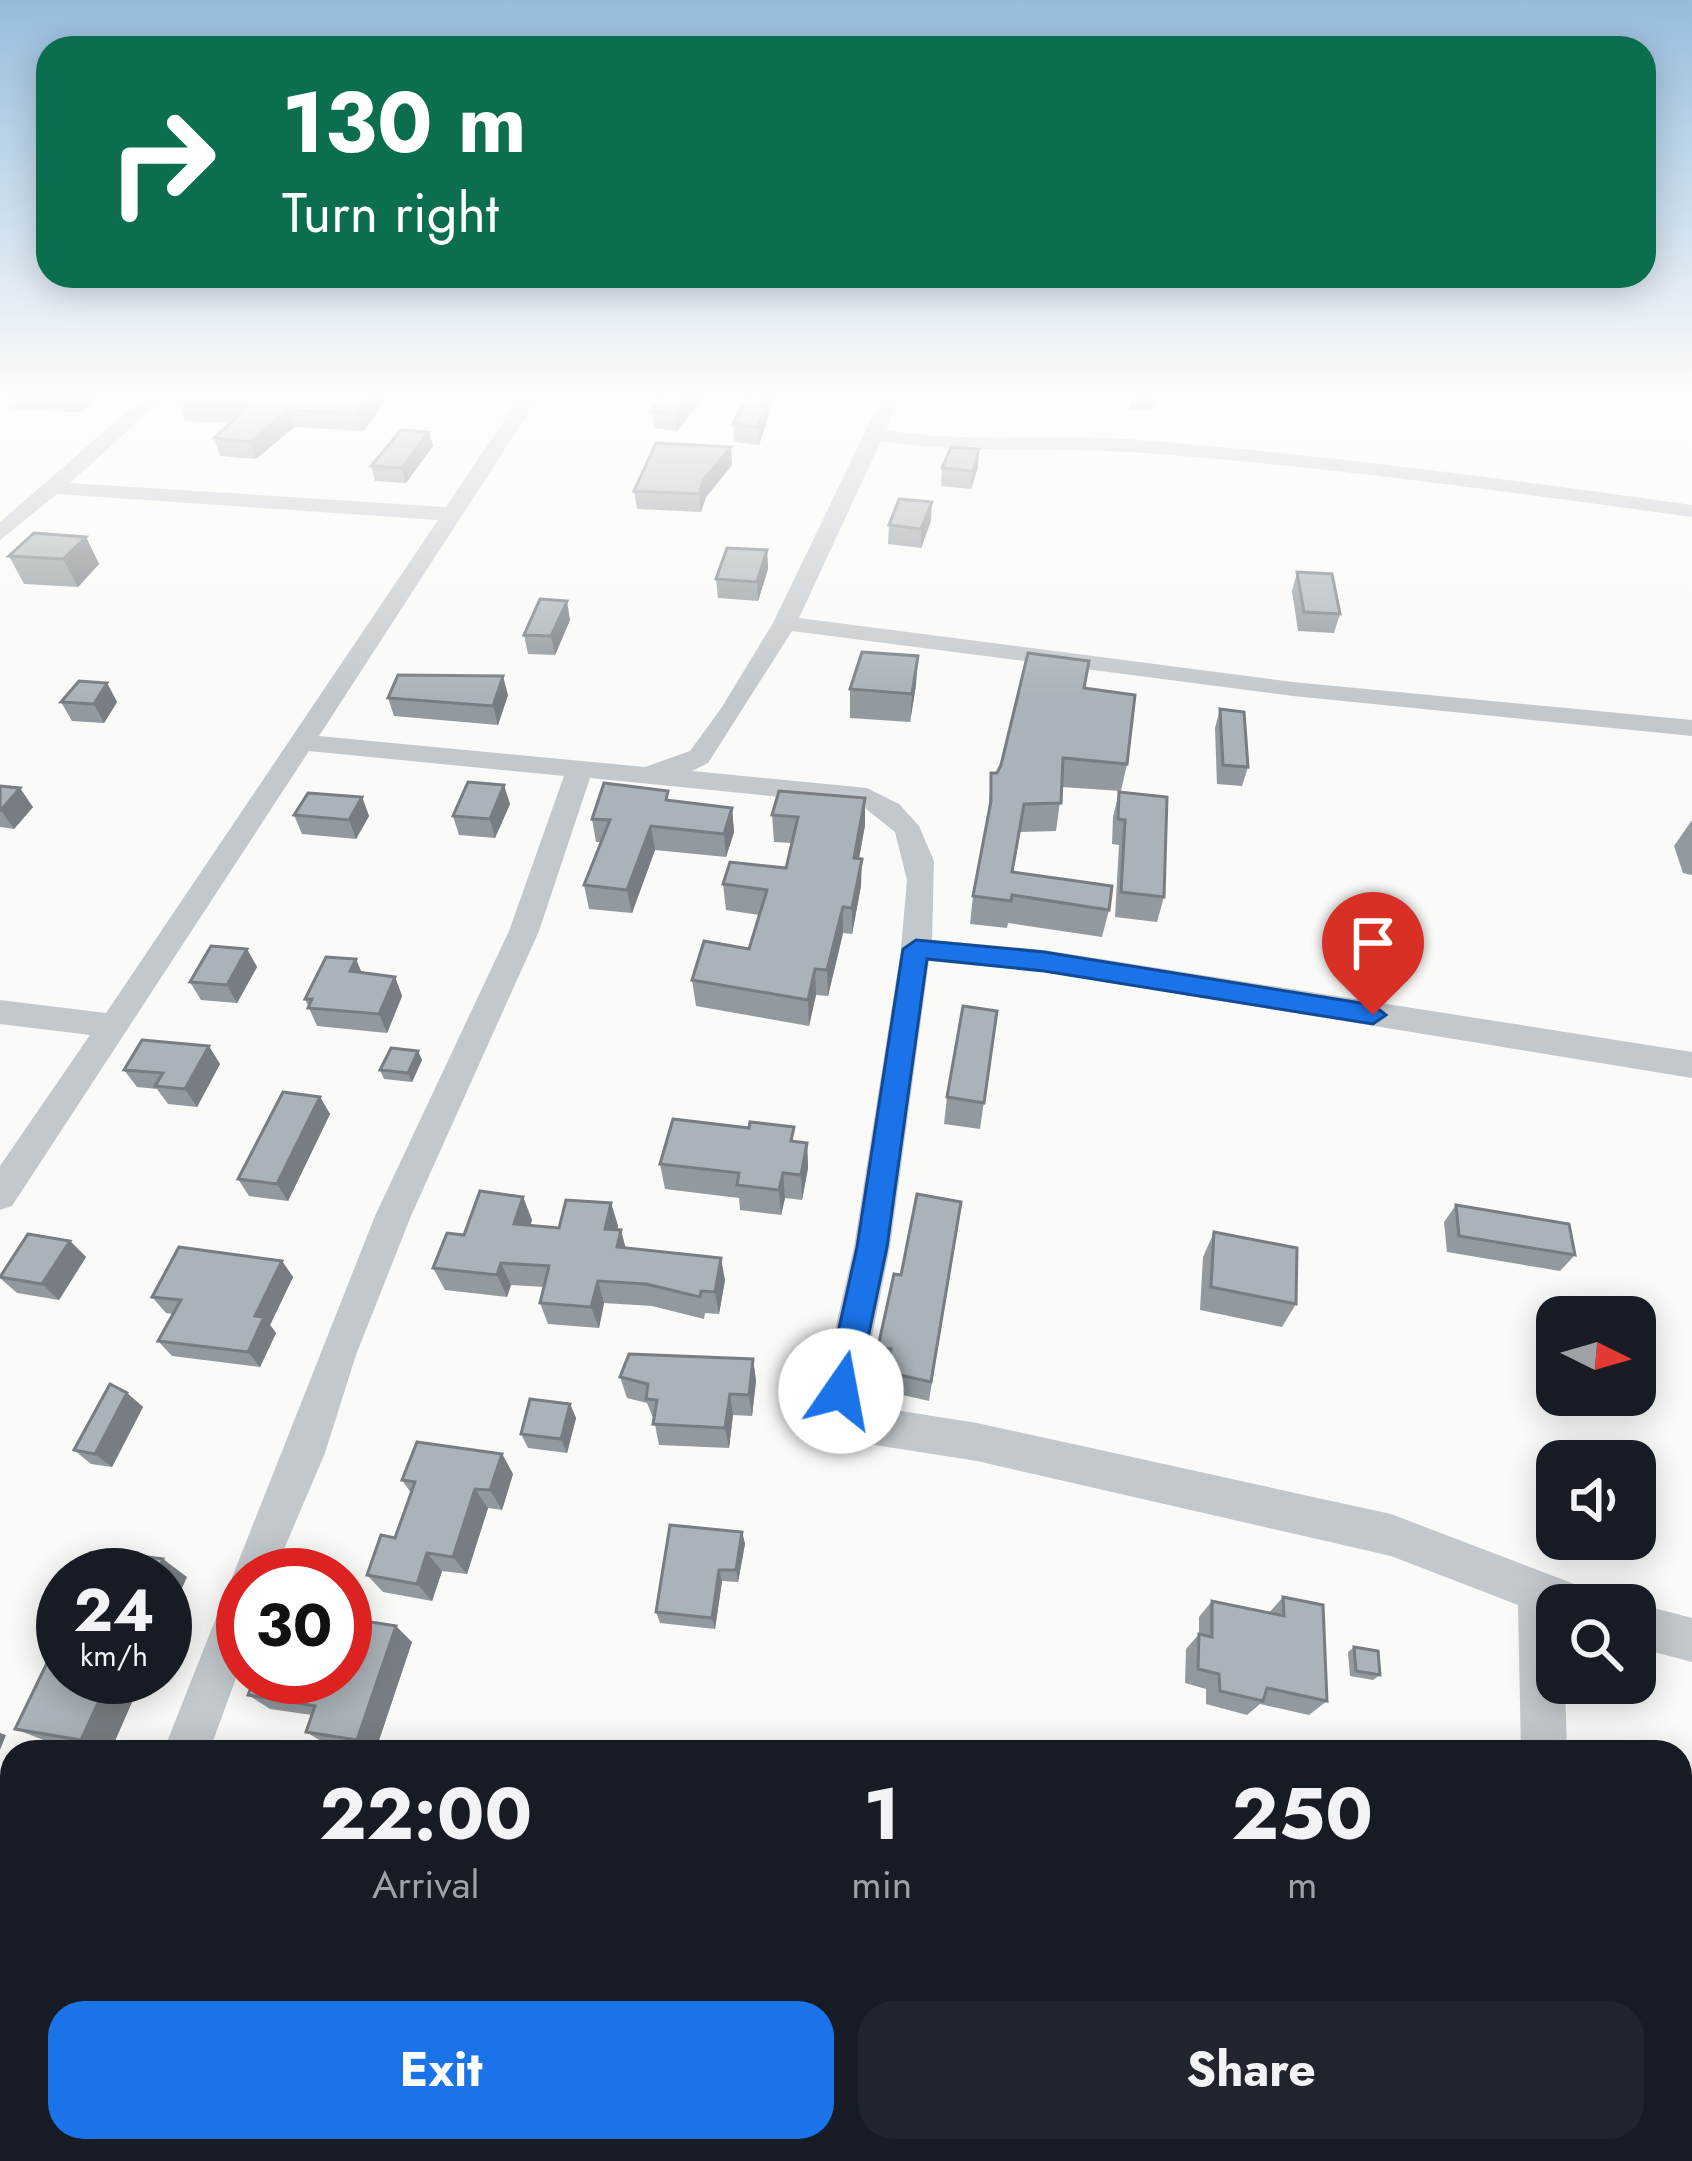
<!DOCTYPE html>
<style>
:root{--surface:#171b24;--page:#20242c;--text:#f1f3f6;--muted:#9ea1a6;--accent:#1a73e8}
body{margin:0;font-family:Jost,sans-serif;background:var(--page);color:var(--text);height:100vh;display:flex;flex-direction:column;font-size:45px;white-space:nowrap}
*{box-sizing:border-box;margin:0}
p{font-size:39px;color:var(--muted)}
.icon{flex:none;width:66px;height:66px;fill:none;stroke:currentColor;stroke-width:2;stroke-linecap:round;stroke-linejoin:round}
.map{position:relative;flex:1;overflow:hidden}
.details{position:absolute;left:0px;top:1740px;width:1692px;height:423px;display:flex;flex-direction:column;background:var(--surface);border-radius:36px 36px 0 0;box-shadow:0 6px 30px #0003}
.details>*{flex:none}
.top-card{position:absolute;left:36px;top:36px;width:1620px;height:252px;border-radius:36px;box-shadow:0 6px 30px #0003;background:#0b6e4f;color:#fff;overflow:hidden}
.needle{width:78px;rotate:95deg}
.tools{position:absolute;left:1536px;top:1296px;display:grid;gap:24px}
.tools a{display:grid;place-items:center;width:120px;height:120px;border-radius:24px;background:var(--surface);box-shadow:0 6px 30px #0003;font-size:60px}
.speed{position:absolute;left:36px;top:1548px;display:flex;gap:24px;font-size:60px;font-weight:700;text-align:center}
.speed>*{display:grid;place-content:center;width:156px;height:156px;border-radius:50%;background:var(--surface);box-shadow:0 6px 30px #0003;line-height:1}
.speed small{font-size:30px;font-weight:400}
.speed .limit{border:18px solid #d22;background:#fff;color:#111}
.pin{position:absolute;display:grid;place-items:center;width:102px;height:102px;color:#fff;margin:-123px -51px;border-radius:50% 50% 50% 0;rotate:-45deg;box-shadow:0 0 12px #0007}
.pin .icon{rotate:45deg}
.me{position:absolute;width:132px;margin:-66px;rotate:12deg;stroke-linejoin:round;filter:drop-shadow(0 0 9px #0008)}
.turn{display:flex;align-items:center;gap:42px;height:252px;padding:0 48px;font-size:54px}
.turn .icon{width:156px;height:156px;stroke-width:2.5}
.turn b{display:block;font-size:84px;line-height:102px}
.eta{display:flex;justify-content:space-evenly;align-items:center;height:204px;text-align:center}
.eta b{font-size:72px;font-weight:700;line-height:84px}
.button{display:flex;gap:24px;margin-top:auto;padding:24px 48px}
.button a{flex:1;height:138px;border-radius:36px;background:var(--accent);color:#fff;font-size:48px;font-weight:700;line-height:138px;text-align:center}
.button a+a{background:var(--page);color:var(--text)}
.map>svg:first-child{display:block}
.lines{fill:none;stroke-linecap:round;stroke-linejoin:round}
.minor{fill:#c3c8cc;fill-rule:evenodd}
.wall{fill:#929a9f}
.shaded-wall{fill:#777d82}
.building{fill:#aab3b9;stroke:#777d82;stroke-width:3}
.route{fill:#1a73e8;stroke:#114b97;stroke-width:3}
</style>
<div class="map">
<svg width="1692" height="2161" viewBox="0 0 1692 2161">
<rect width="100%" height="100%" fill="#fafaf8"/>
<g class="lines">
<!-- minor -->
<g class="minor">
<path d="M 146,395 L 167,395 L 70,483 L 446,507 L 521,395 L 540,395 L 319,736 L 645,767 L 690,751 L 722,707 L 773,623 L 883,395 L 902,395 L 886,430 C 970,444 1056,433 1140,440 C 1326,455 1508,479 1692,505 L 1692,517 C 1510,492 1329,467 1146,453 C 1058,446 969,455 881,441 L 799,618 L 1293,682 L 1692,720 L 1692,736 L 1293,696 L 792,631 L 708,763 L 692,771 L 867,788 L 899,804 L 919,826 L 934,861 L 932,940 L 1044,950 L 1692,1052 L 1692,1078 L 1044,972 L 929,961 L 890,1247 L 861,1391 L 876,1407 L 977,1423 L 1391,1514 L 1590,1590 L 1597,1605 L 1557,1605 L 1557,1683 L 1565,1683 L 1567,1752 L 1521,1752 L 1518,1605 L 1391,1556 L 977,1461 L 868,1444 L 834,1424 L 821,1391 L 854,1247 L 901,949 L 907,880 L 895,832 L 861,805 L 590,778 L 539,931 L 411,1216 L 356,1355 L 325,1453 L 273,1575 L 243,1575 L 243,1659 L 209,1752 L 163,1752 L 375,1216 L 509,931 L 564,776 L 309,751 L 12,1206 L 0,1210 L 0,1166 L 90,1035 L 0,1024 L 0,1000 L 106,1013 L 438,520 L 57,494 L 0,540 L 0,522 Z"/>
<path d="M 1635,1603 L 1692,1618 L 1692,1662 L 1635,1647 L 1635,1605 L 1630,1605 Z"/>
<path d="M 12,2126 L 12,2151 L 46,2151 L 43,2161 L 0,2161 L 0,2131 Z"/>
<path d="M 1538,2151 L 1592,2151 L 1593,2161 L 1537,2161 Z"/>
</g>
</g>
<!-- wall -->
<g class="wall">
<path d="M 4,395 L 100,395 L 81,412 L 11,410 Z"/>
<path d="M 390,395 L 363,431 L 294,427 L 256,459 L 220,456 L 214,438 L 230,423 L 185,421 L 178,404 Z"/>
<path d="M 705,395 L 677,431 L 654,428 L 652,411 Z"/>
<path d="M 748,395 L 775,395 L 759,445 L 734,442 L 733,424 Z"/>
<path d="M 1130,395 L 1156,395 L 1153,411 L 1130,410 Z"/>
<path d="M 429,432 L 433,446 L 406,483 L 375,481 L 371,466 Z"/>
<path d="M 731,447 L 732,465 L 706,497 L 701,512 L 637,509 L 634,491 Z"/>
<path d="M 978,467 L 971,489 L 941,486 L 942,468 Z"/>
<path d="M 931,521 L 921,548 L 888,544 L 889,525 Z"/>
<path d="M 86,537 L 99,564 L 78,587 L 24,584 L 9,556 Z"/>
<path d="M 767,550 L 768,569 L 758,601 L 718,598 L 716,579 Z"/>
<path d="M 1297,572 L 1340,614 L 1334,633 L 1298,631 L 1292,591 Z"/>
<path d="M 570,620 L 555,655 L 528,654 L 524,635 Z"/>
<path d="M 107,683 L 117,702 L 104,723 L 72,721 L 61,702 Z"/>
<path d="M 916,685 L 910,722 L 850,718 L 850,689 Z"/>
<path d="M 1085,688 L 1127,764 L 1121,791 L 1062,787 L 1056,831 L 1020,832 L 1013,872 L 1109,910 L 1102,937 L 1008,923 L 1007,928 L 970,924 L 973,896 L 988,818 L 991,773 L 997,773 Z"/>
<path d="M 508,695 L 498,725 L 394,716 L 388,698 Z"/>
<path d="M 1220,709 L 1248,767 L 1242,786 L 1217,784 L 1215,728 Z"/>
<path d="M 0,786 L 33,807 L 14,829 L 0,827 Z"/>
<path d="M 1119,792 L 1164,897 L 1157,922 L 1115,917 L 1119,845 L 1112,844 L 1113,817 Z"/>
<path d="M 362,797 L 369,816 L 356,839 L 302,834 L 294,815 Z"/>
<path d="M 670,801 L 732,808 L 734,832 L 726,857 L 655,850 L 632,913 L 589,909 L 584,885 L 601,842 L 596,842 L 592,819 Z"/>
<path d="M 510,804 L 495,838 L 459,835 L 453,816 Z"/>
<path d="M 772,815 L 865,825 L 859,859 L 861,886 L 852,934 L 843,933 L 828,996 L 816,995 L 809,1026 L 696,1006 L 692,980 L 749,949 L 759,915 L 726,910 L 723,884 L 786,868 L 792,843 L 774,842 Z"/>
<path d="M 1692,820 L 1692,875 L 1683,873 L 1674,846 Z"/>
<path d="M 247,949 L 257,967 L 237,1003 L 201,1000 L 190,982 Z"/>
<path d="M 395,977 L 402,996 L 387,1033 L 317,1026 L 305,999 Z"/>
<path d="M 997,1011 L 980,1129 L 944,1124 L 947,1097 Z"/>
<path d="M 418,1051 L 422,1060 L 412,1082 L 384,1079 L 380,1070 Z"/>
<path d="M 220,1064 L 197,1107 L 168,1104 L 157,1089 L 137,1087 L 124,1070 Z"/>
<path d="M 320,1097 L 330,1114 L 288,1201 L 249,1196 L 238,1179 Z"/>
<path d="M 794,1141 L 807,1143 L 808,1168 L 802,1200 L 785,1198 L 781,1215 L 740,1210 L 739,1198 L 665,1189 L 660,1164 Z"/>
<path d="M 523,1197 L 532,1220 L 530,1226 L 559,1228 L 611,1203 L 618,1226 L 617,1230 L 626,1248 L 725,1280 L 719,1314 L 705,1313 L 704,1319 L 652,1306 L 604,1303 L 599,1328 L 548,1324 L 540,1303 L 544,1287 L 511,1285 L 507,1297 L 445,1290 L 433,1268 L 464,1235 Z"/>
<path d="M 961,1202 L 929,1401 L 885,1391 L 887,1369 L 877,1367 L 878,1347 L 901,1275 Z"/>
<path d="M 1456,1205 L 1575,1255 L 1560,1271 L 1447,1252 L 1444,1222 Z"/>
<path d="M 1214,1232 L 1296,1304 L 1282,1327 L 1200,1310 L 1203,1257 Z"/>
<path d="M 70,1241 L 86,1257 L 59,1300 L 17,1293 L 0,1278 Z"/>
<path d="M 282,1261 L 293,1277 L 270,1325 L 276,1333 L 260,1367 L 172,1356 L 158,1341 L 173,1314 L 166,1313 L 152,1297 Z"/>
<path d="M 753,1359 L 756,1381 L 752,1416 L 733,1415 L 729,1448 L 659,1445 L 654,1420 L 647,1403 L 627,1398 L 620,1377 Z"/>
<path d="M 127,1393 L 143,1407 L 112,1467 L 91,1464 L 74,1450 Z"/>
<path d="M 570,1404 L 576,1418 L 567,1453 L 528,1448 L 521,1434 Z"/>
<path d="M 502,1454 L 513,1474 L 502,1510 L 488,1508 L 467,1574 L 442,1571 L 432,1601 L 383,1592 L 367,1575 L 395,1538 L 411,1493 L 402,1480 Z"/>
<path d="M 742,1532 L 745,1544 L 738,1582 L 722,1581 L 715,1629 L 660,1623 L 656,1612 Z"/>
<path d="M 1283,1597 L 1327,1701 L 1309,1715 L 1260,1704 L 1247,1715 L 1206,1704 L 1206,1689 L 1185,1683 L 1186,1649 L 1199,1634 L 1199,1617 L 1212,1601 L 1269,1613 Z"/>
<path d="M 412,1642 L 375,1752 L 326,1744 L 306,1732 L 312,1715 L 270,1709 L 248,1695 Z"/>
<path d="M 1354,1647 L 1380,1675 L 1373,1680 L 1350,1676 L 1348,1652 Z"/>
<path d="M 143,1677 L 110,1752 L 46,1741 L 15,1729 Z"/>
</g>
<!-- shaded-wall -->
<g class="shaded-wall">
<path d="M 74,395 L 100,395 L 81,412 Z"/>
<path d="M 372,395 L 390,395 L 363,431 L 357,414 Z"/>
<path d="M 690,395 L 705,395 L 677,431 L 676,414 Z"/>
<path d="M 769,395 L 775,395 L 759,445 L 758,427 Z"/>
<path d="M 288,410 L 294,427 L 256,459 L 250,442 Z"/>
<path d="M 429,432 L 433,446 L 406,483 L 402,468 Z"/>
<path d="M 731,447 L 732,465 L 706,497 L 701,512 L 699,494 L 704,479 Z"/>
<path d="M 979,449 L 978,467 L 971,489 L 973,471 Z"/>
<path d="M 932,502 L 931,521 L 921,548 L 921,529 Z"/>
<path d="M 86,537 L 99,564 L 78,587 L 63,559 Z"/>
<path d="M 767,550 L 768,569 L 758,601 L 757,582 Z"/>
<path d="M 567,601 L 570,620 L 555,655 L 551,636 Z"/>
<path d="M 918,656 L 916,685 L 910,722 L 912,694 Z"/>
<path d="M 503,676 L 508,695 L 498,725 L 493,706 Z"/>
<path d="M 107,683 L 117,702 L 104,723 L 94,704 Z"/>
<path d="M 504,785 L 510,804 L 495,838 L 490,819 Z"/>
<path d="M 20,788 L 33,807 L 14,829 L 1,810 Z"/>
<path d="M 362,797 L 369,816 L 356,839 L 349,820 Z"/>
<path d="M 865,798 L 865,825 L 854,885 L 854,858 Z"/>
<path d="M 732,808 L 734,832 L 726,857 L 724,834 Z"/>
<path d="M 651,826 L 655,850 L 632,913 L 627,890 Z"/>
<path d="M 862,859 L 861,886 L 852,934 L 852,908 Z"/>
<path d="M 843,907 L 843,933 L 828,996 L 827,970 Z"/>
<path d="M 247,949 L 257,967 L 237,1003 L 227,985 Z"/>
<path d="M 356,959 L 364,978 L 350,971 Z"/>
<path d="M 815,969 L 816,995 L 809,1026 L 808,1000 Z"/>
<path d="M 395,977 L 402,996 L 387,1033 L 379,1014 Z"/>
<path d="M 209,1046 L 220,1064 L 197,1107 L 185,1089 Z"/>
<path d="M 418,1051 L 422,1060 L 412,1082 L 408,1073 Z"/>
<path d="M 320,1097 L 330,1114 L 288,1201 L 277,1184 Z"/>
<path d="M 807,1143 L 808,1168 L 802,1200 L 801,1175 Z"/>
<path d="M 783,1173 L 785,1198 L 781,1215 L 779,1190 Z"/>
<path d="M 523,1197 L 532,1220 L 523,1247 L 514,1224 Z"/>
<path d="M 611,1203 L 618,1226 L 612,1252 L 605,1229 Z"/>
<path d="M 621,1230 L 627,1253 L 617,1247 Z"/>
<path d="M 70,1241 L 86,1257 L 59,1300 L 42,1284 Z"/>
<path d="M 721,1258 L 725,1280 L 719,1314 L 715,1292 Z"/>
<path d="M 282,1261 L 293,1277 L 270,1325 L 276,1333 L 260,1367 L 248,1352 L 255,1316 Z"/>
<path d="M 501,1263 L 511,1285 L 507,1297 L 497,1275 Z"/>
<path d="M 598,1281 L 604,1303 L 599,1328 L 591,1307 Z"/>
<path d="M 753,1359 L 756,1381 L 752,1416 L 749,1395 Z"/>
<path d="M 127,1393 L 143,1407 L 112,1467 L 95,1454 Z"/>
<path d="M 730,1394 L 733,1415 L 729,1448 L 725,1428 Z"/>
<path d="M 570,1404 L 576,1418 L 567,1453 L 561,1439 Z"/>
<path d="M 502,1454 L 513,1474 L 502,1510 L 490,1490 Z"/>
<path d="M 475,1489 L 488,1508 L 467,1574 L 453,1557 Z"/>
<path d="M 742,1532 L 745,1544 L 738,1582 L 736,1570 Z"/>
<path d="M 427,1553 L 442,1571 L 432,1601 L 417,1584 Z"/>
<path d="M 163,1559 L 187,1577 L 165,1627 L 165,1575 L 156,1575 Z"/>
<path d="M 719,1570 L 722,1581 L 715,1629 L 712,1618 Z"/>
<path d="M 396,1626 L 412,1642 L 375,1752 L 357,1740 Z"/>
<path d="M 110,1677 L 143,1677 L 110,1752 L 81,1740 Z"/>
<path d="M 0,1733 L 6,1735 L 0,1750 Z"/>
<path d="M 265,2151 L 287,2151 L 284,2161 L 262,2161 Z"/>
</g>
<!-- building -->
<g class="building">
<path d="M 186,395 L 372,395 L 357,414 L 288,410 L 250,442 L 214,438 L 247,407 L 178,404 Z"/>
<path d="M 665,395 L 690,395 L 676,414 L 652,411 Z"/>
<path d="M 748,395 L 769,395 L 758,427 L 733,424 Z"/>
<path d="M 401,430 L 429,432 L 402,468 L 371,466 Z"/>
<path d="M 656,443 L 731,447 L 704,479 L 699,494 L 634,491 Z"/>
<path d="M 951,447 L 979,449 L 973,471 L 942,468 Z"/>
<path d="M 899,499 L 932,502 L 921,529 L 889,525 Z"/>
<path d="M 34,533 L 86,537 L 63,559 L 9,556 Z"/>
<path d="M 727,548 L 767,550 L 757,582 L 716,579 Z"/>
<path d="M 1297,572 L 1332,574 L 1340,614 L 1304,612 Z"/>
<path d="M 540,599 L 567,601 L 551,636 L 524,635 Z"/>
<path d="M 862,652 L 918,656 L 912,694 L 850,689 Z"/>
<path d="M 1028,653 L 1089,661 L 1084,688 L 1135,695 L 1127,764 L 1063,758 L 1061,803 L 1024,804 L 1012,872 L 1112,886 L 1109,910 L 1012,895 L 1011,901 L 973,896 L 991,801 L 991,773 L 997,773 L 1001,765 Z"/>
<path d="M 398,675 L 503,676 L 493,706 L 388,698 Z"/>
<path d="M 79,681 L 107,683 L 94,704 L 61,702 Z"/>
<path d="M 1220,709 L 1244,712 L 1248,767 L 1223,765 Z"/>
<path d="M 468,782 L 504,785 L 490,819 L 453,816 Z"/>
<path d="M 604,783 L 668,791 L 666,800 L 732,808 L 724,834 L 651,826 L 627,890 L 584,885 L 610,820 L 592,819 Z"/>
<path d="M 0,786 L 20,788 L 1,810 L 0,810 Z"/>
<path d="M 779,791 L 865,798 L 854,858 L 862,859 L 852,908 L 843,907 L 827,970 L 815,969 L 808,1000 L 692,980 L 704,941 L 749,949 L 767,890 L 723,884 L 730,862 L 786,868 L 798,817 L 772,815 Z"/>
<path d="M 1119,792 L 1167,797 L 1164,897 L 1121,892 L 1125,820 L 1118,819 Z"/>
<path d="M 308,793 L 362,797 L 349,820 L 294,815 Z"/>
<path d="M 211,946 L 247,949 L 227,985 L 190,982 Z"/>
<path d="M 326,957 L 356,959 L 350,971 L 395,977 L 379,1014 L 308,1008 L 312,999 L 305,999 Z"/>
<path d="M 963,1006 L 997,1011 L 984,1103 L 947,1097 Z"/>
<path d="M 142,1040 L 209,1046 L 185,1089 L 155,1086 L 163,1073 L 124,1070 Z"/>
<path d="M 391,1048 L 418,1051 L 408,1073 L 380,1070 Z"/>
<path d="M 283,1092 L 320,1097 L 277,1184 L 238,1179 Z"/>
<path d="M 673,1119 L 749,1128 L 750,1122 L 794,1127 L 791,1141 L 807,1143 L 801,1175 L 783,1173 L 779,1190 L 737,1185 L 739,1173 L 660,1164 Z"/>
<path d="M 480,1191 L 523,1197 L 514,1224 L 559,1228 L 566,1200 L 611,1203 L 605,1229 L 621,1230 L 617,1247 L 721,1258 L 715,1292 L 701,1291 L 700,1297 L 646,1284 L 598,1281 L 591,1307 L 540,1303 L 549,1266 L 501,1263 L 497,1275 L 433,1268 L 447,1233 L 464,1235 Z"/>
<path d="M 917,1194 L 961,1202 L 931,1382 L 886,1372 L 891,1349 L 878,1347 L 894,1274 L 901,1275 Z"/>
<path d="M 1456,1205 L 1569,1224 L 1575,1255 L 1459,1236 Z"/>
<path d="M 1214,1232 L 1297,1248 L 1296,1304 L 1211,1287 Z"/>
<path d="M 28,1234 L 70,1241 L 42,1284 L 0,1277 Z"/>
<path d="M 179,1247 L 282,1261 L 255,1316 L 264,1317 L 248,1352 L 158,1341 L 181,1300 L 152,1297 Z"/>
<path d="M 629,1354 L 753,1359 L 749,1395 L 730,1394 L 725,1428 L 653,1424 L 657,1400 L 646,1399 L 648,1384 L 620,1377 Z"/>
<path d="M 110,1384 L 127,1393 L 95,1454 L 74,1450 Z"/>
<path d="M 530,1399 L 570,1404 L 561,1439 L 521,1434 Z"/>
<path d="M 417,1442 L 502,1454 L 490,1490 L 475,1489 L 453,1557 L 427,1553 L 417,1584 L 367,1575 L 381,1535 L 395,1538 L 415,1482 L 402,1480 Z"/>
<path d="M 670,1525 L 742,1532 L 736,1570 L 719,1570 L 712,1618 L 656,1612 Z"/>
<path d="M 102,1551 L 163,1559 L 156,1575 L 90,1575 Z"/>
<path d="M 1283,1597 L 1323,1605 L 1327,1701 L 1267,1688 L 1263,1701 L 1220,1691 L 1219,1674 L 1198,1669 L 1199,1634 L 1212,1637 L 1212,1601 L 1284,1616 Z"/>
<path d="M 345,1618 L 396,1626 L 357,1740 L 306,1732 L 315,1706 L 248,1695 L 255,1677 L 345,1677 Z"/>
<path d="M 63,1630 L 63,1677 L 110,1677 L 81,1740 L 15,1729 Z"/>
<path d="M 1354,1647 L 1378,1651 L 1380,1675 L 1356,1671 Z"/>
<path d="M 91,2151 L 265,2151 L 262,2161 L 86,2161 Z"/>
</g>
<!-- sky -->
<linearGradient id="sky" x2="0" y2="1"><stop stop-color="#96bcdc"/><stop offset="0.57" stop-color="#fdfdfc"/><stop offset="1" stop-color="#fdfdfc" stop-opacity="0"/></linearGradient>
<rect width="1692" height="698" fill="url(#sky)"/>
<!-- route -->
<path class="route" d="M 916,940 L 1044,952 L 1373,1005 L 1386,1015 L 1373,1024 L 1044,971 L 927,959 L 887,1247 L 857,1391 L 852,1402 L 841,1406 L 829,1402 L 825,1391 L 857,1247 L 903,949 Z"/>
</svg>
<div class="tools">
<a><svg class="needle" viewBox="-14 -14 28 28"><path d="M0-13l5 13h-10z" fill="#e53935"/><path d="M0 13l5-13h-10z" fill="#9ea1a6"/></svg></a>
<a><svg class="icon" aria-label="sound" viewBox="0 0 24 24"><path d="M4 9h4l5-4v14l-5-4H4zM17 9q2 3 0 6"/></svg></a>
<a><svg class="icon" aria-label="search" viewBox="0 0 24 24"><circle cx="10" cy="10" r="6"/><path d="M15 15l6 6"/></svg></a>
</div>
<div class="speed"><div>24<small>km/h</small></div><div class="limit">30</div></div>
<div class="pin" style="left:1373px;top:1015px;background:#d93025"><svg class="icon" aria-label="arrive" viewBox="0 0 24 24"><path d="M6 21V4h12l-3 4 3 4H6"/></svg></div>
<svg class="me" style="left:841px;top:1391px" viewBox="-20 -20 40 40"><circle r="19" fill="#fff"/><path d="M0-13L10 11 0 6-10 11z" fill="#1a73e8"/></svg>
<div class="top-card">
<div class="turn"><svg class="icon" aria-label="right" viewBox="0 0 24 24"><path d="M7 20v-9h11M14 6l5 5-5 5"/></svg><div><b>130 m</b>Turn right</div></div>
</div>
<section class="details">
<div class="eta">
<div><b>22:00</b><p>Arrival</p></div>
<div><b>1</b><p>min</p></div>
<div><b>250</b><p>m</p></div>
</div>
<div class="button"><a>Exit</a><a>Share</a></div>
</section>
</div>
